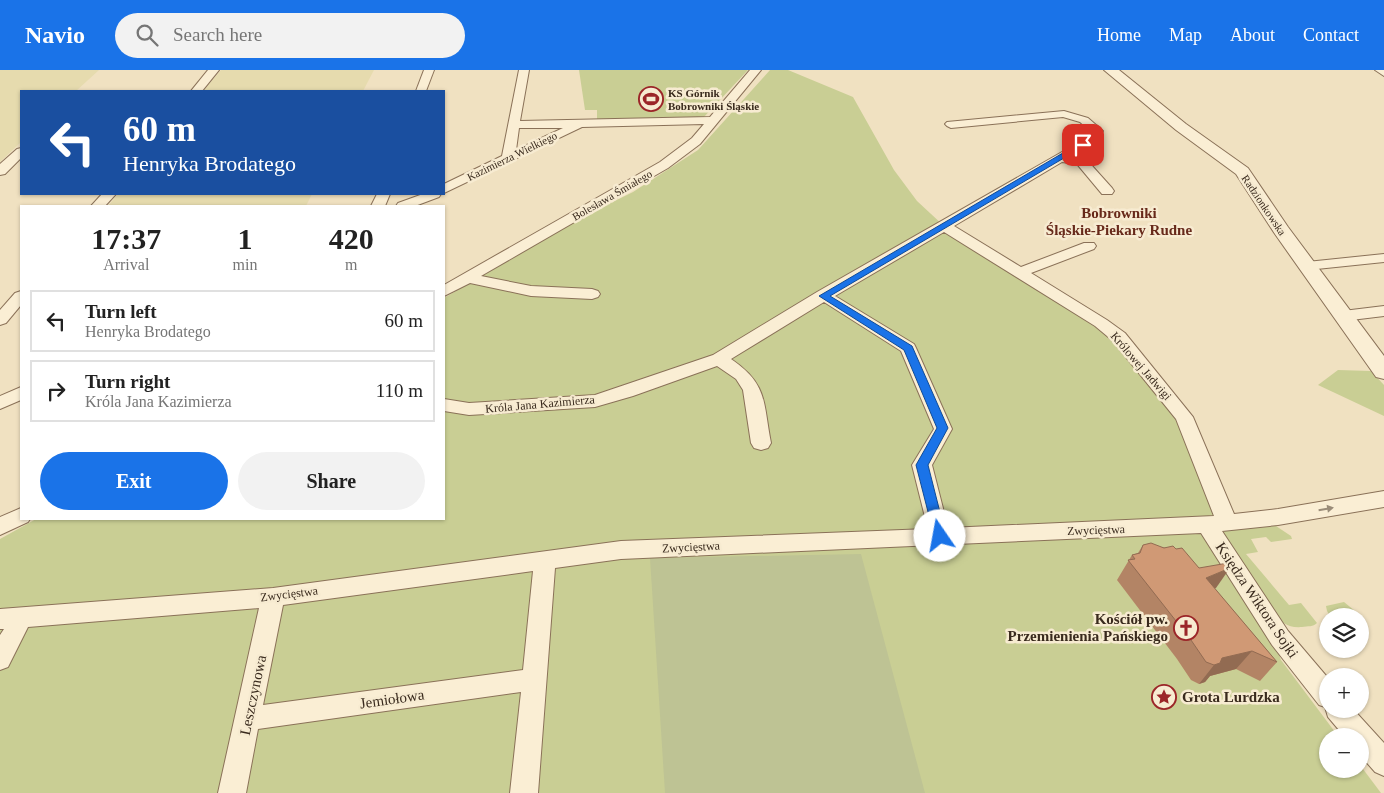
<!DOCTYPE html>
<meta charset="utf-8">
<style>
:root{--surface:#fff;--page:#f2f2f2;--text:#222;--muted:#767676;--line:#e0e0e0;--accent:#1a73e8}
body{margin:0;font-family:Georgia,serif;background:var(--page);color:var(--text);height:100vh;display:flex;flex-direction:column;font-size:19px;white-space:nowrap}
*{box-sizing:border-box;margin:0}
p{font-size:16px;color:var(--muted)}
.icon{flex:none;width:28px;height:28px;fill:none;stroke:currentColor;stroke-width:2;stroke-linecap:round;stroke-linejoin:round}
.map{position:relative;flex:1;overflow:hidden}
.drawer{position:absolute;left:20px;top:135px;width:425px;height:315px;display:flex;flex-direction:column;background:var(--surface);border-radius:0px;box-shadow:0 1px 4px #0004}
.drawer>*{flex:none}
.banner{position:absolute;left:20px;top:20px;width:425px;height:105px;border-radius:0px;box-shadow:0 1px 4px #0004;background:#1a4fa0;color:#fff;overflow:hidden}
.buttons{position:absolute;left:1319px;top:538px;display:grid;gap:10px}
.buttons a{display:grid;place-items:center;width:50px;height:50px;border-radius:50%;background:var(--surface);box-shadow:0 1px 4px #0004;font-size:25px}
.pin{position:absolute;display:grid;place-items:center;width:42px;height:42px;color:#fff;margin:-21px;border-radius:10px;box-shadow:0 2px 8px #0006}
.me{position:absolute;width:55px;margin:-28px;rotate:348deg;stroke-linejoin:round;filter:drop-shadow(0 0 4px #0008)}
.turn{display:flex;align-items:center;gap:18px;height:105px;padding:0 20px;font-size:22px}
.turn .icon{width:65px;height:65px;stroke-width:2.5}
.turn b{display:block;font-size:35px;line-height:42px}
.eta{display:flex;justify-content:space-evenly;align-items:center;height:85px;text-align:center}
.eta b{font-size:30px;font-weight:700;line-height:35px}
.primary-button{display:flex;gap:10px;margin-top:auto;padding:10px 20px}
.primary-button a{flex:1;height:58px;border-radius:30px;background:var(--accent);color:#fff;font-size:20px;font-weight:700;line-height:58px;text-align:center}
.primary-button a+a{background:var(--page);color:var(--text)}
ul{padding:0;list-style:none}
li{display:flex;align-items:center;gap:15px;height:62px;margin:0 10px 8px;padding:0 10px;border:2px solid var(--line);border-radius:0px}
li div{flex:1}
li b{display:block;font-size:19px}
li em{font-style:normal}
header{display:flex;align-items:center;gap:30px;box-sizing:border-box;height:70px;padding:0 25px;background:var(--accent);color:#fff}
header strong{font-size:24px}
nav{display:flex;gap:28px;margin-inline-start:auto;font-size:18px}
.search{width:350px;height:45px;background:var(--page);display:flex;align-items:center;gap:12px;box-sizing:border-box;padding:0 18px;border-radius:28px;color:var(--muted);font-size:19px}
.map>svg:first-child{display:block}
.farmland{fill:#e6dbae}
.green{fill:#c9ce94}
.cemetery{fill:#bec394}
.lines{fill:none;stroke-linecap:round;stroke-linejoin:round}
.minor-casing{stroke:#8a7158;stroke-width:2}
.tertiary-casing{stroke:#8a7158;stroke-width:2}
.minor{fill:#faeed4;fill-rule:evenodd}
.tertiary{fill:#faeed4;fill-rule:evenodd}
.wall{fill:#b38465}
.shaded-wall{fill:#926b52}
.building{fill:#d09975;stroke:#926b52}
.oneway{fill:#9a8c78}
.route{fill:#1a73e8;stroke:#114b97}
.labels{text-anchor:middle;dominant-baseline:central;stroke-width:5;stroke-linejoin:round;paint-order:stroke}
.far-poi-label{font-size:11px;font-weight:bold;fill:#392a1d;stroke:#f7ebd1;text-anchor:start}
.far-street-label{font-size:11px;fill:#392a1d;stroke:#f7ebd1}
.street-label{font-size:12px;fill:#392a1d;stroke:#f7ebd1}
.far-district-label{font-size:15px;font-weight:bold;fill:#67291a;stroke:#f7ebd1}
.near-street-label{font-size:15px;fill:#392a1d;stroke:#f7ebd1}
.near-poi-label{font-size:15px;font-weight:bold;fill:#392a1d;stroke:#f7ebd1;text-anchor:end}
</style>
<header>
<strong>Navio</strong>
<div class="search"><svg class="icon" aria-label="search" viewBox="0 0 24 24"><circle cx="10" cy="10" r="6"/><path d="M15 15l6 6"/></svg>Search here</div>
<nav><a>Home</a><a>Map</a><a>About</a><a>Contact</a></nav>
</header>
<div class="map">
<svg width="1384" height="723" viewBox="0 0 1384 723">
<rect width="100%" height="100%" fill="#f0e1c1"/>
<!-- farmland -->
<g class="farmland">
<path d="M 0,0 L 99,0 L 76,21 L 21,21 L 21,72 L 0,92 Z"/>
<path d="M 221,0 L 374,0 L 363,21 L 203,21 Z"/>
<path d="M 118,124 L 312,124 L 306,136 L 108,136 Z"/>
</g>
<!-- green -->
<g class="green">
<path d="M 579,0 L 748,0 L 703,48 L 597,51 L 597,40 L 585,40 Z"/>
<path d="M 770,0 L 788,0 L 853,27 L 894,100 L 917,131 L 944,156 L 1114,267 L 1160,315 L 1231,446 L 1236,460 L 1273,454 L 1291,466 L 1292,469 L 1271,472 L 1266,467 L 1251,469 L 1258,482 L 1246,484 L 1289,535 L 1301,533 L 1317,553 C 1313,557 1308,556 1302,557 C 1278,559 1269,538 1257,521 L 1281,590 L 1338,666 L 1328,666 L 1328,699 L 1360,699 L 1360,695 L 1381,723 L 0,723 L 0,469 L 36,449 L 444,449 L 444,228 L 582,147 L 633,122 L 698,80 Z"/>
<path d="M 1338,300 L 1371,301 L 1384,315 L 1384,346 L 1318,315 Z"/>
<path d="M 1344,532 L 1355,541 L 1358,546 L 1330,546 L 1327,541 L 1326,536 Z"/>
</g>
<!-- cemetery -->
<path class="cemetery" d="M 861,484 L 925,723 L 665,723 L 650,488 Z"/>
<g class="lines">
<defs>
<g id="minor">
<path d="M 208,0 L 219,0 L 202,21 L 191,21 Z"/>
<path d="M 424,0 L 434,0 L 426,21 L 416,21 Z"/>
<path d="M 519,0 L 529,0 L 520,51 L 710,47 L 750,0 L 761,0 L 700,74 L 668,98 L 481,206 L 531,216 L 592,219 L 598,221 L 600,224 L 598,227 L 592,229 L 531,226 L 470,213 L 444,226 L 444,215 L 660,92 L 692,68 L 704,54 L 582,57 L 444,123 L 444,114 L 502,86 ZM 519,58 L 563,58 L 516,80 Z"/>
<path d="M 1375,0 L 1384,0 L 1384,6 Z"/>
<path d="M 1064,41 L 1088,48 L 1103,61 L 1099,71 L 1073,86 L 1085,88 L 1112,118 L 1114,121 L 1112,124 L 1102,124 L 1077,94 L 1062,92 L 954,156 L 1021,197 L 1084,173 L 1094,173 L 1096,176 L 1094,179 L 1031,203 L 1107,250 L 1125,263 L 1193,347 L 1234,444 L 1278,439 L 1384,421 L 1384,437 L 1278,455 L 1222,461 L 1288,561 L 1328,608 L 1328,639 L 1353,639 L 1384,673 L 1384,706 L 1375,702 L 1360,685 L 1360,666 L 1344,666 L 1328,647 L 1325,637 L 1319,635 L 1272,575 L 1201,463 L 621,489 L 555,498 L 538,723 L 510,723 L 521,622 L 258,659 L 246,723 L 218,723 L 259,538 L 28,557 L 8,597 L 0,600 L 0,565 L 4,559 L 0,559 L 0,539 L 273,518 L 621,471 L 928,459 L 912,395 L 934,359 L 901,281 L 824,232 L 731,289 C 768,314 763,332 771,373 L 768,378 L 761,380 L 754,378 L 751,373 L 743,320 L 736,309 L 717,296 L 633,326 L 595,337 L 469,345 L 444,341 L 444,329 L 469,333 L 595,325 L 713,285 L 817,222 L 1090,66 L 1091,62 L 1080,52 L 1063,47 L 951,58 L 947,56 L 945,54 L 947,52 ZM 944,162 L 1095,256 L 1113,271 L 1176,349 L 1214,446 L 948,458 L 932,395 L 952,359 L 916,278 L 914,274 L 835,226 ZM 533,501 L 523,600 L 263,635 L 283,535 Z"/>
<path d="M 21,78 L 21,88 L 5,104 L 0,105 L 0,94 L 17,79 Z"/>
<path d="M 102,124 L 116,124 L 105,136 L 91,136 Z"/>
<path d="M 377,124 L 390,124 L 385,136 L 371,136 Z"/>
<path d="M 423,124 L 441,124 L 439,127 L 415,136 L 396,136 L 398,133 Z"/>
<path d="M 1384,184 L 1384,192 L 1307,200 L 1302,199 L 1300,196 L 1302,193 L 1307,192 Z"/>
<path d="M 21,221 L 21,235 L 6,253 L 0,255 L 0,240 L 15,223 Z"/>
<path d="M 1384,236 L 1384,246 L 1343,251 L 1337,249 L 1335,246 L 1337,243 L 1343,241 Z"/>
<path d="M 21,317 L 21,330 L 0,339 L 0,326 Z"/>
<path d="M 21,438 L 21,449 L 30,449 L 28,452 L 0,465 L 0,447 Z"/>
</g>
<path id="tertiary" d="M 1104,0 L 1119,0 L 1186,54 L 1248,98 L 1288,157 L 1384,286 L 1384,309 L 1376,307 L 1275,164 L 1236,104 L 1176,60 Z"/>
</defs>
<!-- minor casing -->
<use href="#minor" class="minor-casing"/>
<!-- tertiary casing -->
<use href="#tertiary" class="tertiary-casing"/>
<!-- minor -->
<use href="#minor" class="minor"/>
<!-- tertiary -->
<use href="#tertiary" class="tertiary"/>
</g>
<!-- wall -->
<path class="wall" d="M 1143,475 L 1176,479 L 1199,498 L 1216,518 L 1214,518 L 1277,592 L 1260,611 L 1236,599 L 1210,606 L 1205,612 L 1199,614 L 1191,610 L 1177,589 L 1117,510 L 1132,485 L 1138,483 Z"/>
<!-- shaded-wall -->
<g class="shaded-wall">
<path d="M 1230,498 L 1216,518 L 1192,528 L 1206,508 Z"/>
<path d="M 1252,581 L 1236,599 L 1210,606 L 1205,612 L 1199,614 L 1214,595 L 1222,588 Z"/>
</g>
<!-- building -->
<path class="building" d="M 1151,473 L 1164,478 L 1173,476 L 1176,479 L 1182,478 L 1199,498 L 1228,493 L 1230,498 L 1206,508 L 1277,592 L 1252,581 L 1222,588 L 1220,593 L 1214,595 L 1206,592 L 1191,570 L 1128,490 L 1135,489 L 1132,485 L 1140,483 L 1143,475 Z"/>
<!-- one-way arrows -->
<defs><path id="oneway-solid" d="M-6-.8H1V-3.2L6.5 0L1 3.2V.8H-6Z" transform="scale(1.25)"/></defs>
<use class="oneway" href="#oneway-solid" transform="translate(1326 439) rotate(-10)"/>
<!-- route -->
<path class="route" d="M 1080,73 L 1086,75 L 830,226 L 912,276 L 948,358 L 928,395 L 946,466 L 945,469 L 935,469 L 916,395 L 937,358 L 904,280 L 819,226 Z"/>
<!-- icons -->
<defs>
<symbol id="stadium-ring" viewBox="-11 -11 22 22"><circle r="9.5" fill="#f7ebd1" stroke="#9b2528" stroke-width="1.5"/><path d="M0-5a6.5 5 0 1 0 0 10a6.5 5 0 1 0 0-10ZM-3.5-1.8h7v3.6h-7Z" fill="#9b2528"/></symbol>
<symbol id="church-ring" viewBox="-11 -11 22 22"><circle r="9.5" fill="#f7ebd1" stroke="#9b2528" stroke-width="1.5"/><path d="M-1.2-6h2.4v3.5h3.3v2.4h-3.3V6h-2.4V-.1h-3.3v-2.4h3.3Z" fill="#9b2528"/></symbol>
<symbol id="sight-ring" viewBox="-11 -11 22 22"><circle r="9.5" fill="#f7ebd1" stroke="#9b2528" stroke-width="1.5"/><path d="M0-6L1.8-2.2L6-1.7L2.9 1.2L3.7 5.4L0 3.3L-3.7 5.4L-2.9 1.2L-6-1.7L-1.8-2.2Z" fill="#9b2528"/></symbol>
</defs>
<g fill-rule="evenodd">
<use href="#stadium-ring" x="637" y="15" width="28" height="28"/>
<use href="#church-ring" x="1172" y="544" width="28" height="28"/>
<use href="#sight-ring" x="1150" y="613" width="28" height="28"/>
</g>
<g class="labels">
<!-- far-poi labels -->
<g class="far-poi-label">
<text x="668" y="23">KS Górnik<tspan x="668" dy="13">Bobrowniki Śląskie</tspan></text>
</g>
<!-- far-street labels -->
<g class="far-street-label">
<text transform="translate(512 86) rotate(-26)">Kazimierza Wielkiego</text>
<text transform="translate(612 125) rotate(-30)">Bolesława Śmiałego</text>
<text transform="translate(1264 135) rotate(56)">Radzionkowska</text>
</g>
<!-- street labels -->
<g class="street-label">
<text transform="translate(1141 296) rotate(49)">Królowej Jadwigi</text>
<text transform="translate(540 334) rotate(-5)">Króla Jana Kazimierza</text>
<text transform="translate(1096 460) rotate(-2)">Zwycięstwa</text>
<text transform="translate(691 477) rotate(-3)">Zwycięstwa</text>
<text transform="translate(289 524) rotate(-7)">Zwycięstwa</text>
</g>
<!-- far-district labels -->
<g class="far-district-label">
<text x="1119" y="143">Bobrowniki<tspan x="1119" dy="17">Śląskie-Piekary Rudne</tspan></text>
</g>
<!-- near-street labels -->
<g class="near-street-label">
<text transform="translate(1257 530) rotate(56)">Księdza Wiktora Sojki</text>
<text transform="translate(253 625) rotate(-78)">Leszczynowa</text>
<text transform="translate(392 629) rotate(-8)">Jemiołowa</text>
</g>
<!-- near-poi labels -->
<g class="near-poi-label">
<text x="1168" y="549">Kościół pw.<tspan x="1168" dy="17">Przemienienia Pańskiego</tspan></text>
<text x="1182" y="627" text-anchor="start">Grota Lurdzka</text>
</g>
</g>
</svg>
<div class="buttons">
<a><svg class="icon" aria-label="layers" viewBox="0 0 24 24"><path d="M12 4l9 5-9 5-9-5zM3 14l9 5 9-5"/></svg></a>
<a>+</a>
<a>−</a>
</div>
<div class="pin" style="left:1083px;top:75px;background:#d93025"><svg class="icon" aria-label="arrive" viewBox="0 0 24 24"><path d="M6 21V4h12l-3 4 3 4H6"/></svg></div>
<svg class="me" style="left:940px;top:466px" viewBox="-20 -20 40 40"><circle r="19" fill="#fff"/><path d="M0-13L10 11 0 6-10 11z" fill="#1a73e8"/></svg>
<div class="banner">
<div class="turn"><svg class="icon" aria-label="left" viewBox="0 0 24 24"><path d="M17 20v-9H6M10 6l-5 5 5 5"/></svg><div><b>60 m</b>Henryka Brodatego</div></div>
</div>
<section class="drawer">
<div class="eta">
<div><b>17:37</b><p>Arrival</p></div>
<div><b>1</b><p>min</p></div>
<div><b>420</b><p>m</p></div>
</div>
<ul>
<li><svg class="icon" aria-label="left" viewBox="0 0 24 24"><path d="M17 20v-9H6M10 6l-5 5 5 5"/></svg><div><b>Turn left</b><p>Henryka Brodatego</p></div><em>60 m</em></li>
<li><svg class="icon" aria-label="right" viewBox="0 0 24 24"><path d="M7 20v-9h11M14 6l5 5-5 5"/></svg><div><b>Turn right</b><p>Króla Jana Kazimierza</p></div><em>110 m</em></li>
</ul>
<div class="primary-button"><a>Exit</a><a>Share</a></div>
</section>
</div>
